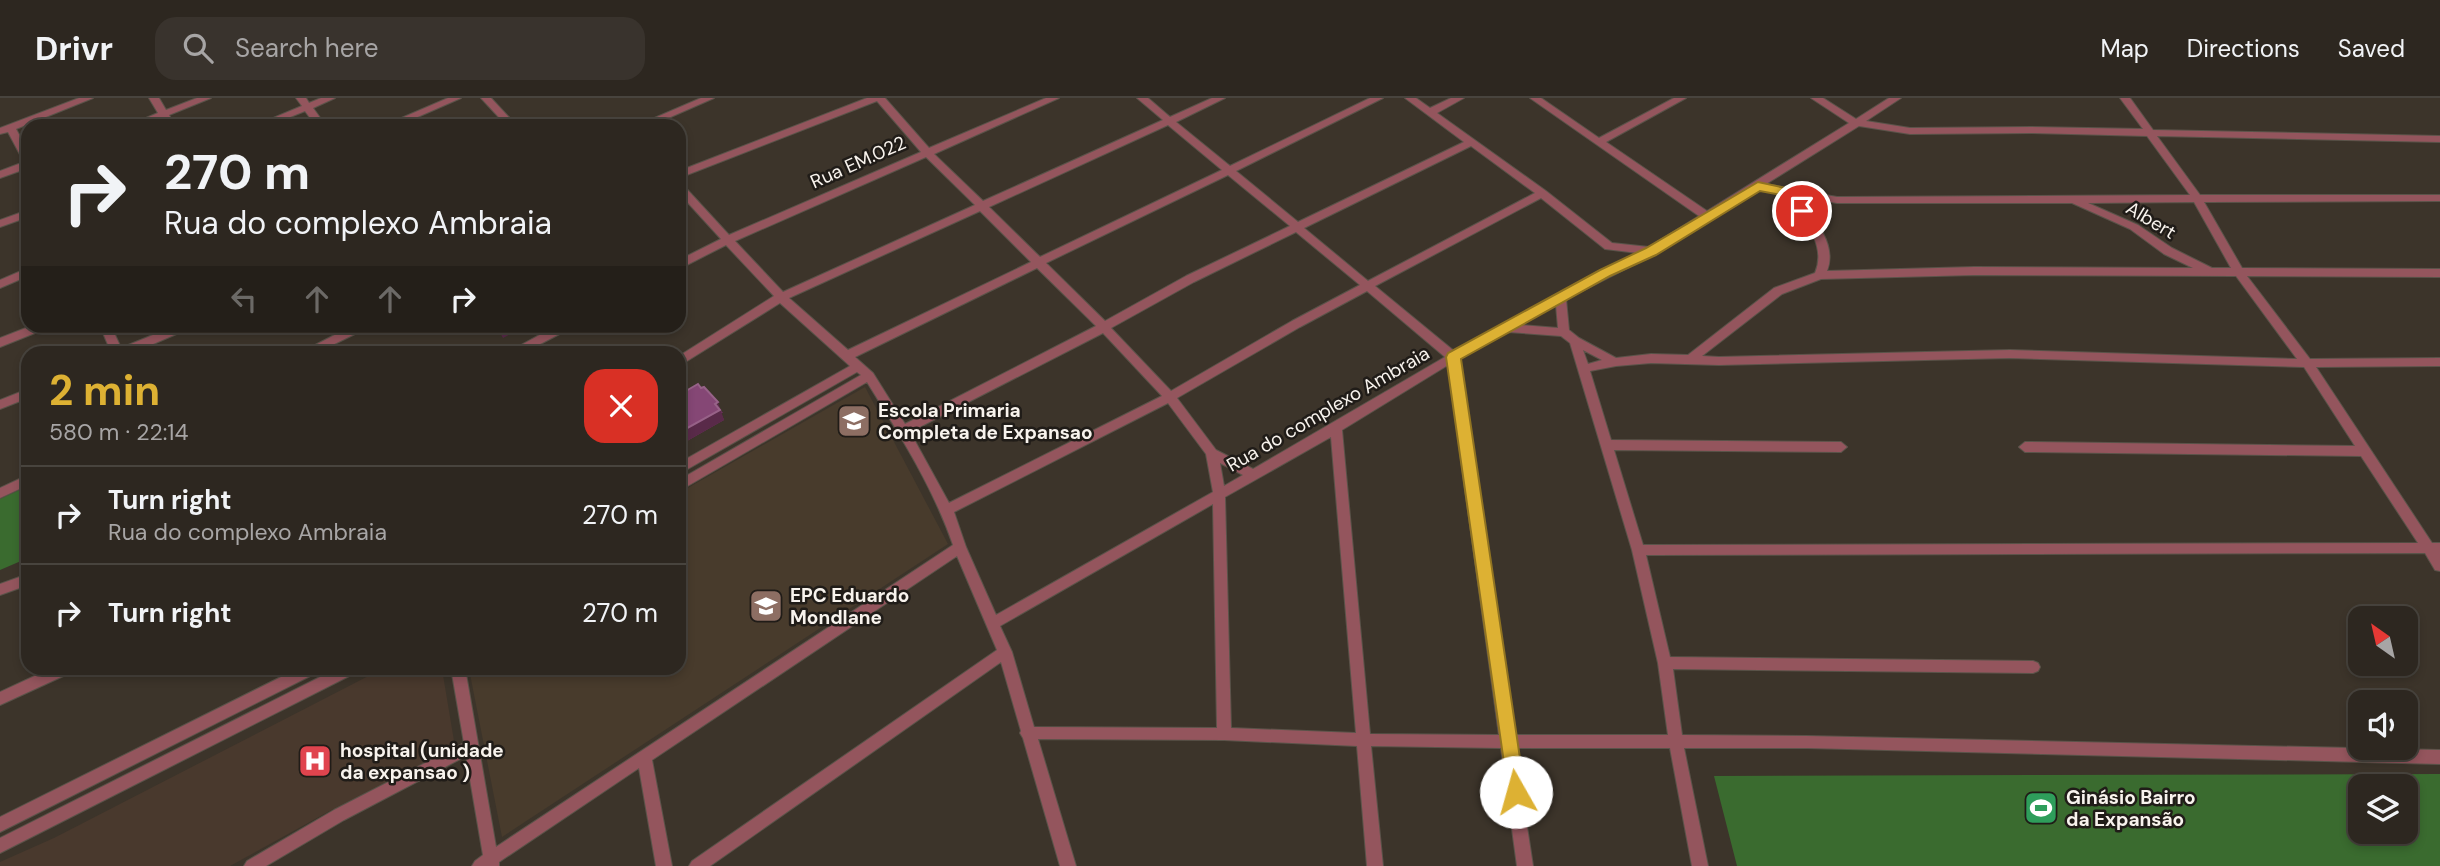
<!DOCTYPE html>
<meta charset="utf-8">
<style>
:root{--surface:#2d2720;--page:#39332d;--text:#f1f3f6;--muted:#a7a5a5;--line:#48443e;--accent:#ddb133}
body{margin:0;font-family:"DM Sans",sans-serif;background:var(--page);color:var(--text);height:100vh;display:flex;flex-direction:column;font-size:26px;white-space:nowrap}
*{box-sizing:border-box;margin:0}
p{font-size:23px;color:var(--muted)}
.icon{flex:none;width:38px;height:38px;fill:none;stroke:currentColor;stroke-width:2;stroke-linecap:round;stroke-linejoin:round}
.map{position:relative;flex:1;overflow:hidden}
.panel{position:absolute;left:21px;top:248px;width:665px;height:329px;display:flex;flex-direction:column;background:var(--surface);border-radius:21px;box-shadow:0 4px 10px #0003,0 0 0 2px var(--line)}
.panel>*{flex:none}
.top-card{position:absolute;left:21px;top:21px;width:665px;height:214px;border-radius:21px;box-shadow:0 4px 10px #0003,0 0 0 2px var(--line);background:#2d2720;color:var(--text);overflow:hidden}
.needle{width:46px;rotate:326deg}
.buttons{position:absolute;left:2348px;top:508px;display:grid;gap:14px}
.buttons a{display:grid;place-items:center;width:70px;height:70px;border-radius:14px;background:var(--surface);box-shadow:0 4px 10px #0003,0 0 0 2px var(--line);font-size:35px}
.pin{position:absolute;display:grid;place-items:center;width:60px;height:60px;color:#fff;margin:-30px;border:4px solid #fff;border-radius:50%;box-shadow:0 2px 7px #0007}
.me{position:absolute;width:77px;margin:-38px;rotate:353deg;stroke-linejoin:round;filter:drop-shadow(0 0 5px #0008)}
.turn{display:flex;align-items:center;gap:24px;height:147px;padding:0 28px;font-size:32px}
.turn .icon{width:91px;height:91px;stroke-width:2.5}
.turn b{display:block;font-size:49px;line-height:60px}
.lanes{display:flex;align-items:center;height:66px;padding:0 28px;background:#0003;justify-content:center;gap:35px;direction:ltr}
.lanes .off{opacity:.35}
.round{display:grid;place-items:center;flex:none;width:74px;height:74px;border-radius:21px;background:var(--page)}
.overview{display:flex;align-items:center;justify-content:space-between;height:119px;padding:0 28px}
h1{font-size:42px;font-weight:700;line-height:52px;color:var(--accent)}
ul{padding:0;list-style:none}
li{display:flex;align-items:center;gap:21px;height:98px;padding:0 28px;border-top:2px solid var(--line)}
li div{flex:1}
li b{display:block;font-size:26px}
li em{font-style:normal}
header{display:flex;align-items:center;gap:42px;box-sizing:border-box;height:98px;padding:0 35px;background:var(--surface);border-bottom:2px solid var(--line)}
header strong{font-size:33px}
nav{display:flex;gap:38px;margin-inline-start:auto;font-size:24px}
.search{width:490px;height:63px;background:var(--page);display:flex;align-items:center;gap:18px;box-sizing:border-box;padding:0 24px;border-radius:21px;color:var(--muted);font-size:26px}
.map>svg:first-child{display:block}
.built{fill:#483b2c}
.medical{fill:#49392d}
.green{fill:#3a6b2f;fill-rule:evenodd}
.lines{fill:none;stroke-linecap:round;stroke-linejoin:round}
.street-casing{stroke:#5a5349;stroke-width:2}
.street{fill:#94555d;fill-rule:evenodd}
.wall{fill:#773267}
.shaded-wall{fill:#592a49}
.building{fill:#854775;stroke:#976288;stroke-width:2}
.route{fill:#ddb133;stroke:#907321;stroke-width:2}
.labels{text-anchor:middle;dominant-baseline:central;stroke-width:5;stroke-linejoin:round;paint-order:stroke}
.street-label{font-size:19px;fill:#f8f3ed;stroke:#201c18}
.poi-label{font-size:19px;font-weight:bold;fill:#f8f3ed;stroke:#201c18;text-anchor:start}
</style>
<header>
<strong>Drivr</strong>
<div class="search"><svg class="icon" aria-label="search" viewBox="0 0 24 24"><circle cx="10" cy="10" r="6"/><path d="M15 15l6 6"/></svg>Search here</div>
<nav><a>Map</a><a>Directions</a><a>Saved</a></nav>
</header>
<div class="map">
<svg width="2440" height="768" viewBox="0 0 2440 768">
<rect width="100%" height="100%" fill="#3c342a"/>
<!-- built -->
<path class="built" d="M 865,289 L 948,446 L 502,739 L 469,571 L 679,570 L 679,395 Z"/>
<!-- medical -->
<path class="medical" d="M 382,571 L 442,571 L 455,649 L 326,715 L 230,768 L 0,768 L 0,764 L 54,740 Z"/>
<!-- green -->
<g class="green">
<path d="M 28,388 L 28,460 L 0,472 L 0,401 Z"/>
<path d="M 2440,676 L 2440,768 L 1737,768 L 1714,678 ZM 2361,688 L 2406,688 L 2406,733 L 2361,733 Z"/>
</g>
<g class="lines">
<defs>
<g id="street">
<path d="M 79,0 L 93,0 L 16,31 L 28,53 L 28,70 L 0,80 L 0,73 L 24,64 L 8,34 L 0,36 L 0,30 Z"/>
<path d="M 149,0 L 159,0 L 166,12 L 197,0 L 211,0 L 169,17 L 175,28 L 165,28 L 161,20 L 141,28 L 127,28 L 158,15 Z"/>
<path d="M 296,0 L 306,0 L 309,5 L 321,0 L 335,0 L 313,10 L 326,28 L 316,28 L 305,13 L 268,28 L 254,28 L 302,8 Z"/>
<path d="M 448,0 L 461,0 L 397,28 L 383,28 Z"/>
<path d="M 481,0 L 491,0 L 517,28 L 507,28 Z"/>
<path d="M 701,0 L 714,0 L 650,28 L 636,28 Z"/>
<path d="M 867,0 L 885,0 L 929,50 L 1046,0 L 1059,0 L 934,56 L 983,103 L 1163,22 L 1137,0 L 1148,0 L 1170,19 L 1212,0 L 1225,0 L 1176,24 L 1230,68 L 1370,0 L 1383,0 L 1236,73 L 1298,124 L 1464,44 L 1405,0 L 1416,0 L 1430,10 L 1451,0 L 1464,0 L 1437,15 L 1546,93 L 1612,145 L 1649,149 L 1699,118 L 1530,0 L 1541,0 L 1599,40 L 1674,0 L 1686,0 L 1606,44 L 1707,113 L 1849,25 L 1811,0 L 1823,0 L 1856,21 L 1889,0 L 1901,0 L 1866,23 L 1910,30 L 2032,29 L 2143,31 L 2120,0 L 2130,0 L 2153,32 L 2440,38 L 2440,44 L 2157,38 L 2200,97 L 2440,97 L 2440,103 L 2204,104 L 2242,170 L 2440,171 L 2440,179 L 2247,178 L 2310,261 L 2440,260 L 2440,268 L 2316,269 L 2432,445 L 2440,445 L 2440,473 L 2435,472 L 2425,455 L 1646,457 L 1670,559 L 2033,563 L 2038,565 L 2040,569 L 2038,573 L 2033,575 L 1673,571 L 1682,637 L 1807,638 L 2440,652 L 2440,666 L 1807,650 L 1684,650 L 1708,768 L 1692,768 L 1670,650 L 1515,650 L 1533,768 L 1517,768 L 1501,650 L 1371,648 L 1383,768 L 1367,768 L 1357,648 L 1224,642 L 1038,641 L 1076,768 L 1060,768 L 1023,640 L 1020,635 L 1021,633 L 1001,564 L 710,768 L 689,768 L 692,763 L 997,552 L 957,458 L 652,662 L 672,768 L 656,768 L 639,670 L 499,764 L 499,768 L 472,768 L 475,763 L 483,757 L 466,658 L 344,722 L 266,768 L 244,768 L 247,763 L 334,712 L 464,645 L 451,570 L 465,570 L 496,749 L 953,447 C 933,389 900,337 867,284 L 679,393 L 679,382 L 861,277 L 857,274 L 679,376 L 679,365 L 850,268 L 780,205 L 679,268 L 679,258 L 774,198 L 726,147 L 679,171 L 679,162 L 721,141 L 679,95 L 679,86 L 683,87 L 729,137 L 921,54 L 877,3 L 679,80 L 679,73 ZM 1168,27 L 1222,72 L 1040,159 L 989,109 ZM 1859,28 L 1910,36 L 2032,35 L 2147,38 L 2190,97 L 1837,99 L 1766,86 ZM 1471,48 L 1535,95 L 1368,183 L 1304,130 ZM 926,59 L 975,107 L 783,194 L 735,143 ZM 1228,77 L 1290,128 L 1186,178 L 1105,223 L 1046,165 ZM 1757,91 L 1782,96 C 1800,118 1828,144 1815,175 L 1774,190 L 1688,257 L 1651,256 L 1616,260 L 1579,240 L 1569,232 L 1566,201 L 1655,156 ZM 1795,98 L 1837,105 L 2072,105 L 2130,131 L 2164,156 L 2193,170 L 1974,169 L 1827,173 C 1838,145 1812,118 1795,98 ZM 1541,100 L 1605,151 L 1638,155 L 1601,172 L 1454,253 L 1375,188 ZM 2194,104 L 2231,170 L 2212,170 L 2172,150 L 2138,127 L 2088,105 ZM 980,113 L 1031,164 L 848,252 L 789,200 ZM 1296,134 L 1360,187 L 1292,223 L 1171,293 L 1111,230 L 1194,184 ZM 1037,170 L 1096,228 L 905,326 L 873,275 L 855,259 ZM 1974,177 L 2236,178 L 2297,261 L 2010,252 L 1719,259 L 1702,258 L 1782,196 L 1821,181 ZM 1367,193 L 1445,259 L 1253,371 L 1216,352 L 1177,300 L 1300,229 ZM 1556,207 L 1558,230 L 1520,227 ZM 1508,234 L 1561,238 L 1570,245 L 1632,452 L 1658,565 L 1668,637 L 1513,637 L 1459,261 ZM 1103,235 L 1162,298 L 949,405 L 910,334 ZM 1583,252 L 1602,262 L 1588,266 ZM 2010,260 L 2304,269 L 2355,348 L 2025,344 L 2019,349 L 2025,354 L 2361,358 L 2418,445 L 1643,447 L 1614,352 L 1841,354 L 1847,349 L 1841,344 L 1611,342 L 1590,273 L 1616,268 L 1651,265 L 1719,267 ZM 1448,267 L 1499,637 L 1370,636 L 1342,332 ZM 1168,305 L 1206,356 L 1213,394 L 996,517 L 966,449 L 954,414 ZM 1331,339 L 1356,635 L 1231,630 L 1225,399 ZM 1220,365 L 1243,377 L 1224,388 ZM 1213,406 L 1217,630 L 1034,629 L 1012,554 L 1000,528 Z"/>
<path d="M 28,112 L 28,119 L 0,129 L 0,122 Z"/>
<path d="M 28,170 L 28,178 L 0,190 L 0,182 Z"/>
<path d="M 31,228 L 47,228 L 45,231 L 0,249 L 0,240 Z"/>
<path d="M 100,228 L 111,228 L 121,250 L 175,228 L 190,228 L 188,231 L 130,256 L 112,256 Z"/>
<path d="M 352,228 L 367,228 L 365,231 L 314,256 L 298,256 Z"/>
<path d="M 556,228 L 571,228 L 569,231 L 521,256 L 505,256 Z"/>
<path d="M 28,291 L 28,300 L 0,311 L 0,302 Z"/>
<path d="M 28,377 L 28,387 L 0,400 L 0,390 Z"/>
<path d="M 28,476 L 28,487 L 0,497 L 0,486 Z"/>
<path d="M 52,570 L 74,570 L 72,574 L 0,607 L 0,594 Z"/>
<path d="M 299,570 L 320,570 L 318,574 L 0,734 L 0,719 Z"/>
<path d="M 338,570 L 359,570 L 357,574 L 0,755 L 0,740 Z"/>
</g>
</defs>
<!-- street casing -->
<use href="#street" class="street-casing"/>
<!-- street -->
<use href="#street" class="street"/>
</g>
<!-- wall -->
<path class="wall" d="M 701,290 L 723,315 L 721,315 L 724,322 L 687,343 L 679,334 L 679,297 Z"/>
<!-- shaded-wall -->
<g class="shaded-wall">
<path d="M 510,228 L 526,228 L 503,240 L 499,233 Z"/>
<path d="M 718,304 L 724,322 L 687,343 L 682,333 Z"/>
</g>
<!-- building -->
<g class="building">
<path d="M 495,228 L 510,228 L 499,233 Z"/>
<path d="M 698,286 L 701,290 L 704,289 L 718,304 L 715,306 L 720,312 L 682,333 L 679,330 L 679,297 Z"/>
</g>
<!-- route -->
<path class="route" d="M 1758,84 L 1790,91 L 1809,113 L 1807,117 L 1798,117 L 1781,97 L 1760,93 L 1656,157 L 1610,178 L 1461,261 L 1525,694 L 1523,700 L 1516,702 L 1509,700 L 1446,259 L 1448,255 L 1600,172 L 1646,150 Z"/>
<!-- icons -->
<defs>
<symbol id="school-square" viewBox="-11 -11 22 22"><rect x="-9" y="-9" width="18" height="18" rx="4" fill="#8d6e63" stroke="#201c18"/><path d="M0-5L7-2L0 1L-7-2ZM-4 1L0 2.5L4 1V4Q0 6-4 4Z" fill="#fff"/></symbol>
<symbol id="hospital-square" viewBox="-11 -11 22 22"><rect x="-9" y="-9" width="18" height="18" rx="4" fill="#e0444e" stroke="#201c18"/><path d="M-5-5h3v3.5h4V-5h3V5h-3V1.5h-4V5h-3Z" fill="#fff"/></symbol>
<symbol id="stadium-square" viewBox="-11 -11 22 22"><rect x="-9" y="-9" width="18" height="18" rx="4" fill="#2e9e5b" stroke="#201c18"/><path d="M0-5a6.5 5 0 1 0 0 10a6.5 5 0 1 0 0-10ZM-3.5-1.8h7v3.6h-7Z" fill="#fff"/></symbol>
</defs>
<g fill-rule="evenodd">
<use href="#school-square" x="835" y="304" width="38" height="38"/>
<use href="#school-square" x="747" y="489" width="38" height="38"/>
<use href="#hospital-square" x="296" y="644" width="38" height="38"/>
<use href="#stadium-square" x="2022" y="691" width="38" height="38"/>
</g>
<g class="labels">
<!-- street labels -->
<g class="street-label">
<text transform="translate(858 64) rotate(-24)">Rua EM.022</text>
<text transform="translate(2151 122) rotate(31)">Albert</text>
<text transform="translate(1328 311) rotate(-30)">Rua do complexo Ambraia</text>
</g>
<!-- poi labels -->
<g class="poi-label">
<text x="878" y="312">Escola Primaria<tspan x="878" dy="22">Completa de Expansao</tspan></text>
<text x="790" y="497">EPC Eduardo<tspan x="790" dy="22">Mondlane</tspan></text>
<text x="340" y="652">hospital (unidade<tspan x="340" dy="22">da expansao )</tspan></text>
<text x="2066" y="699">Ginásio Bairro<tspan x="2066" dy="22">da Expansão</tspan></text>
</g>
</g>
</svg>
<div class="buttons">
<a><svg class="needle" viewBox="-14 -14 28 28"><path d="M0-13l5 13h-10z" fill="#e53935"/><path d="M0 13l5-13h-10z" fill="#a7a5a5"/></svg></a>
<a><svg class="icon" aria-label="sound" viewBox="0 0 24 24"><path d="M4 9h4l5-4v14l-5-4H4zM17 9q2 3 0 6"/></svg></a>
<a><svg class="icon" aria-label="layers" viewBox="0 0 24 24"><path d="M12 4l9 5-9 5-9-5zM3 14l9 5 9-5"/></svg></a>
</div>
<div class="pin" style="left:1802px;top:113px;background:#d93025"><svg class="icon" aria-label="arrive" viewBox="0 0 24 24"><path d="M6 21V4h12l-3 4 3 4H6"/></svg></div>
<svg class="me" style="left:1516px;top:694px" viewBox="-20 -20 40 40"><circle r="19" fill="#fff"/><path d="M0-13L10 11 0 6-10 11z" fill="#ddb133"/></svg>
<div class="top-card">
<div class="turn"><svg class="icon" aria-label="right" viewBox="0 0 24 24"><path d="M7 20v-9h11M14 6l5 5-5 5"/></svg><div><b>270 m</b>Rua do complexo Ambraia</div></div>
<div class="lanes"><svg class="icon off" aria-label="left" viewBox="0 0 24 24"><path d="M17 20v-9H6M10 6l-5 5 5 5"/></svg><svg class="icon off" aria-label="ahead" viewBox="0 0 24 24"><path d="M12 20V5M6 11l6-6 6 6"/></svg><svg class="icon off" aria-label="ahead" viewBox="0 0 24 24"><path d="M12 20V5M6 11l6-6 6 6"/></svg><svg class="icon" aria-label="right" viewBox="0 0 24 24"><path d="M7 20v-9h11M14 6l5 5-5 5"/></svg></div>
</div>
<section class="panel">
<div class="overview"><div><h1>2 min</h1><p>580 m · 22:14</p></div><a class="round" style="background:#d93025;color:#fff"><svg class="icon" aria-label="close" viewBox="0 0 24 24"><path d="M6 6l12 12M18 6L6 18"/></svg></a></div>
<ul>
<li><svg class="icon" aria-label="right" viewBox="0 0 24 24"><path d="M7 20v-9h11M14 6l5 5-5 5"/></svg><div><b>Turn right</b><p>Rua do complexo Ambraia</p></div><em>270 m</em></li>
<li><svg class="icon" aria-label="right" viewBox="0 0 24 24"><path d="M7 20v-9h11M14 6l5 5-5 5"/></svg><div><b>Turn right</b></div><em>270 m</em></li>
</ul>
</section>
</div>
